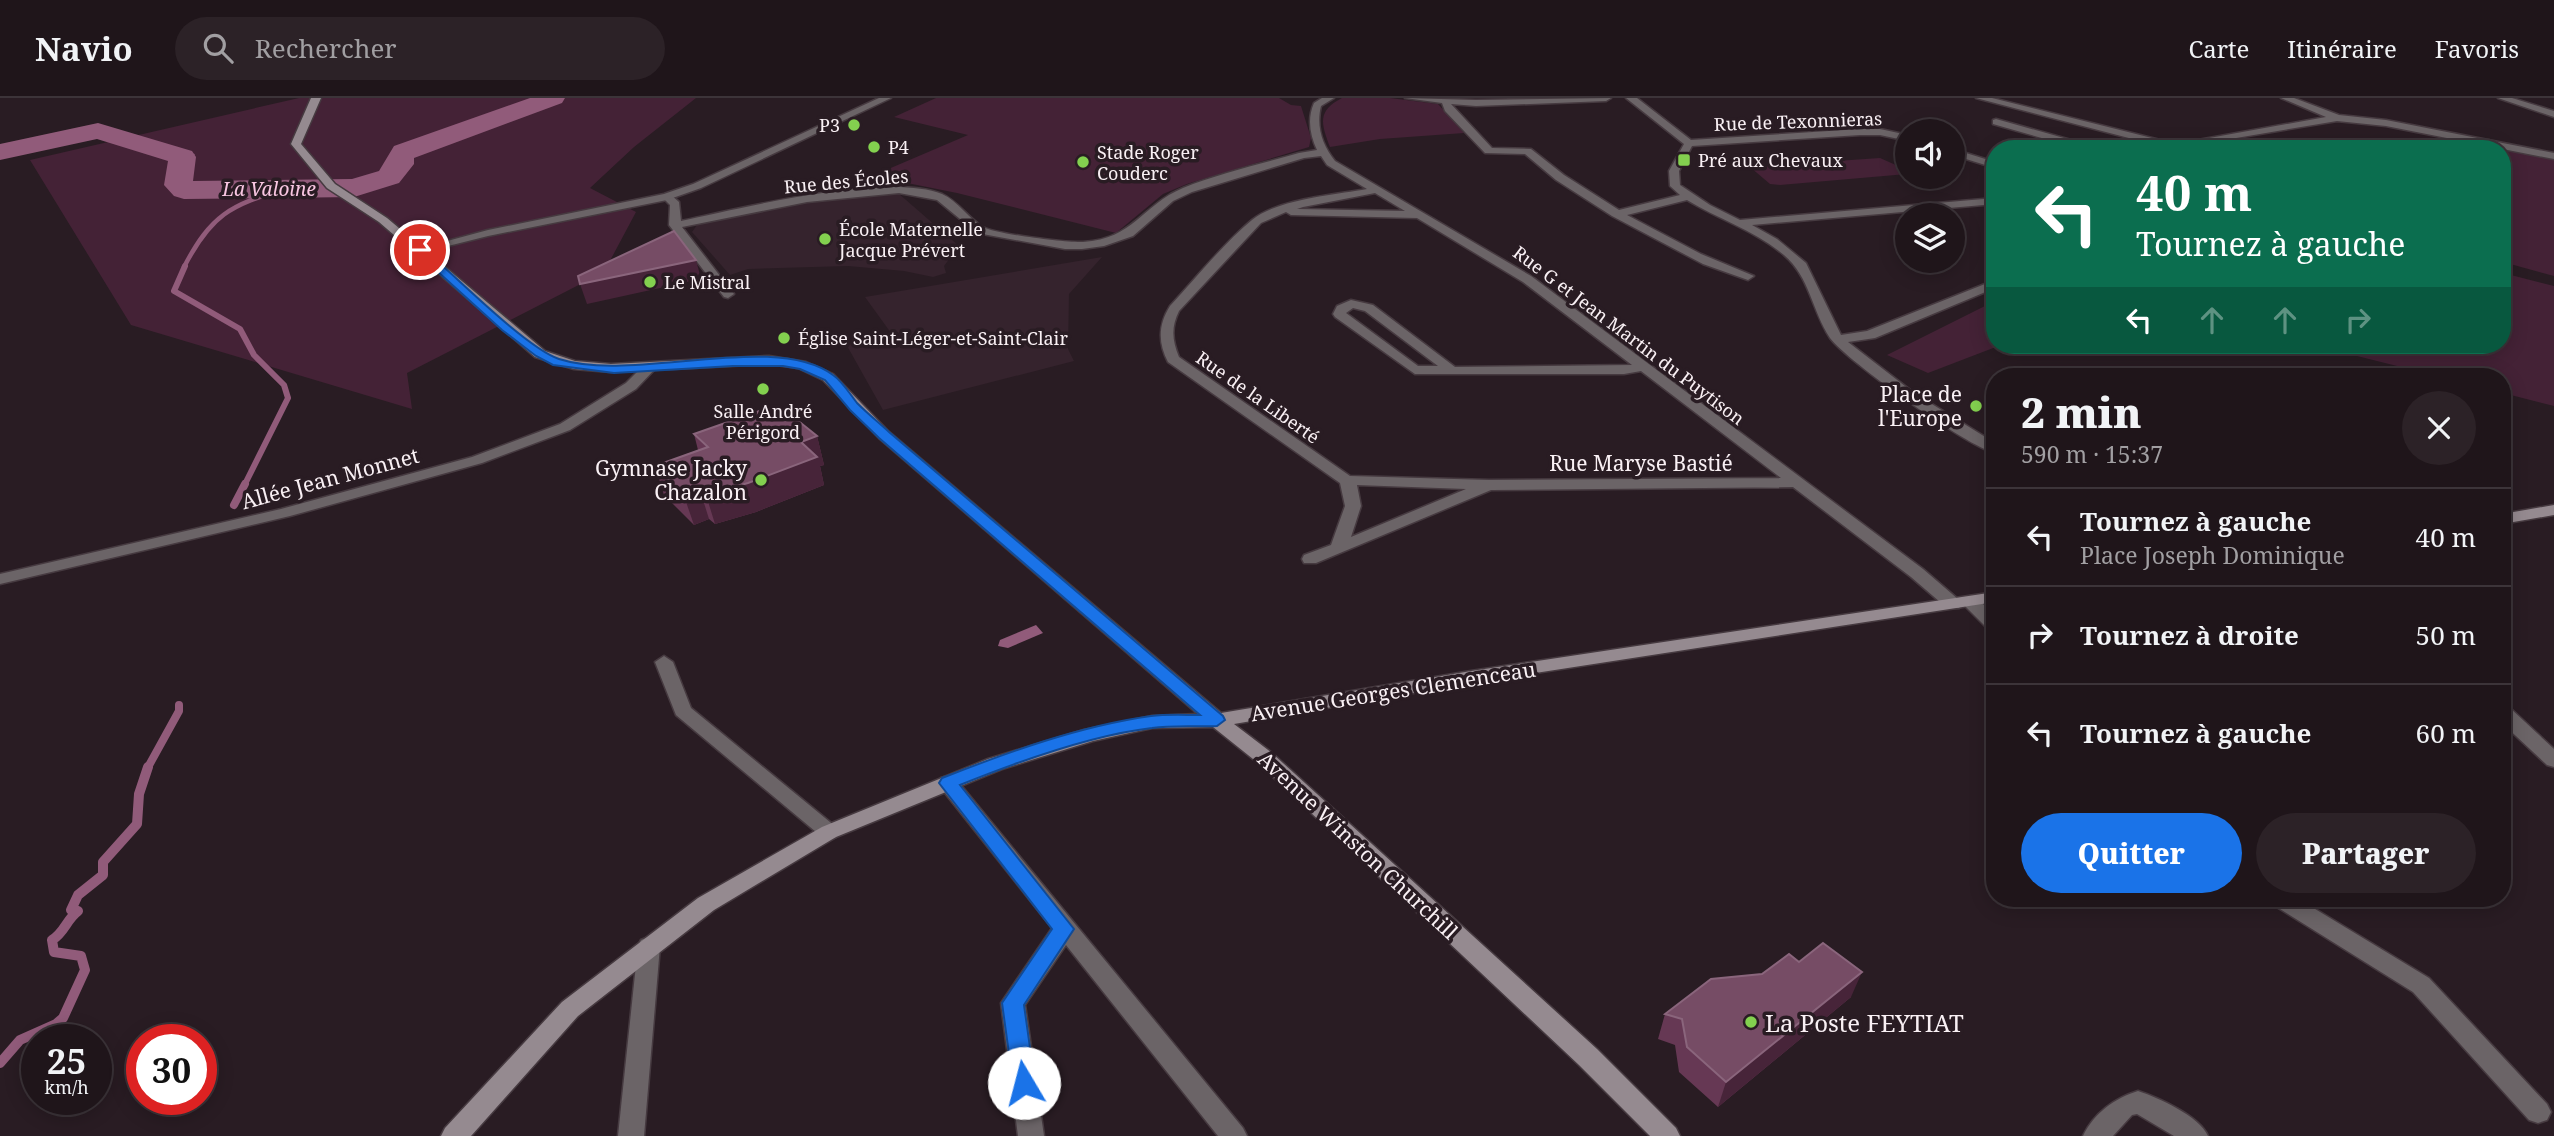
<!DOCTYPE html>
<html lang="fr">
<meta charset="utf-8">
<style>
:root{--surface:#1f151a;--page:#2c2227;--text:#f1f3f6;--muted:#a19fa2;--line:#3c3439;--accent:#1a73e8}
body{margin:0;font-family:"Noto Serif",serif;background:var(--page);color:var(--text);height:100vh;display:flex;flex-direction:column;font-size:26px;white-space:nowrap}
*{box-sizing:border-box;margin:0}
p{font-size:23px;color:var(--muted)}
.icon{flex:none;width:38px;height:38px;fill:none;stroke:currentColor;stroke-width:2;stroke-linecap:round;stroke-linejoin:round}
.map{position:relative;flex:1;overflow:hidden}
.panel{position:absolute;left:1986px;top:270px;width:525px;height:539px;display:flex;flex-direction:column;background:var(--surface);border-radius:28px;box-shadow:0 4px 18px #0003,0 0 0 2px var(--line)}
.panel>*{flex:none}
.banner{position:absolute;left:1986px;top:42px;width:525px;height:214px;border-radius:28px;box-shadow:0 4px 18px #0003,0 0 0 2px var(--line);background:#0b6e4f;color:#fff;overflow:hidden}
.buttons{position:absolute;left:1895px;top:21px;display:grid;gap:14px}
.buttons a{display:grid;place-items:center;width:70px;height:70px;border-radius:50%;background:var(--surface);box-shadow:0 4px 18px #0003,0 0 0 2px var(--line);font-size:35px}
.speed{position:absolute;left:21px;top:926px;display:flex;gap:14px;font-size:35px;font-weight:700;text-align:center}
.speed>*{display:grid;place-content:center;width:91px;height:91px;border-radius:50%;background:var(--surface);box-shadow:0 4px 18px #0003,0 0 0 2px var(--line);line-height:1}
.speed small{font-size:18px;font-weight:400}
.speed .limit{border:10px solid #d22;background:#fff;color:#111}
.pin{position:absolute;display:grid;place-items:center;width:60px;height:60px;color:#fff;margin:-30px;border:4px solid #fff;border-radius:50%;box-shadow:0 2px 7px #0007}
.me{position:absolute;width:77px;margin:-38px;rotate:352deg;stroke-linejoin:round;filter:drop-shadow(0 0 5px #0008)}
.turn{display:flex;align-items:center;gap:24px;height:147px;padding:0 35px;font-size:32px}
.turn .icon{width:91px;height:91px;stroke-width:2.5}
.turn b{display:block;font-size:49px;line-height:60px}
.lanes{display:flex;align-items:center;height:66px;padding:0 35px;background:#0003;justify-content:center;gap:35px;direction:ltr}
.lanes .off{opacity:.35}
.round{display:grid;place-items:center;flex:none;width:74px;height:74px;border-radius:37px;background:var(--page)}
.headline{display:flex;align-items:center;justify-content:space-between;height:119px;padding:0 35px}
h1{font-size:42px;font-weight:800;line-height:52px}
.action{display:flex;gap:14px;margin-top:auto;padding:14px 35px}
.action a{flex:1;height:80px;border-radius:42px;background:var(--accent);color:#fff;font-size:28px;font-weight:800;line-height:80px;text-align:center}
.action a+a{background:var(--page);color:var(--text)}
ul{padding:0;list-style:none}
li{display:flex;align-items:center;gap:21px;height:98px;padding:0 35px;border-top:2px solid var(--line)}
li div{flex:1}
li b{display:block;font-size:26px}
li em{font-style:normal}
header{display:flex;align-items:center;gap:42px;box-sizing:border-box;height:98px;padding:0 35px;background:var(--surface);border-bottom:2px solid var(--line)}
header strong{font-size:33px}
nav{display:flex;gap:38px;margin-inline-start:auto;font-size:24px}
.search{width:490px;height:63px;background:var(--page);display:flex;align-items:center;gap:18px;box-sizing:border-box;padding:0 24px;border-radius:38px;color:var(--muted);font-size:26px}
.map>svg:first-child{display:block}
.built{fill:#35232d}
.green{fill:#442236}
.water{fill:#915b7a}
.lines{fill:none;stroke-linecap:round;stroke-linejoin:round}
.stream-far3{stroke:#915b7a;stroke-width:4.5}
.stream-far2{stroke:#915b7a;stroke-width:6}
.stream-far1{stroke:#915b7a;stroke-width:8}
.stream{stroke:#915b7a;stroke-width:10}
.river{fill:#915b7a;fill-rule:evenodd}
.minor-casing{stroke:#463a40;stroke-width:3}
.tertiary-casing{stroke:#463a40;stroke-width:3}
.secondary-casing{stroke:#463a40;stroke-width:3}
.minor{fill:#6b6467;fill-rule:evenodd}
.tertiary{fill:#6b6467;fill-rule:evenodd}
.secondary{fill:#958a90;fill-rule:evenodd}
.wall{fill:#663854}
.shaded-wall{fill:#472439}
.building{fill:#764c65;stroke:#8a657c;stroke-width:2}
.route{fill:#1a73e8;stroke:#114b97;stroke-width:2}
.poi-dot{fill:#83d04f;stroke:#291c23;stroke-width:2.5}
.labels{text-anchor:middle;dominant-baseline:central;stroke-width:7;stroke-linejoin:round;paint-order:stroke}
.far-street-label{font-size:18px;fill:#f9f0f4;stroke:#291c23}
.far-poi-label{font-size:18px;fill:#f9f0f4;stroke:#291c23;text-anchor:start}
.far-water-label{font-size:19px;font-style:italic;fill:#f9c7e2;stroke:#291c23}
.poi-label{font-size:21px;fill:#f9f0f4;stroke:#291c23;text-anchor:end}
.street-label{font-size:21px;fill:#f9f0f4;stroke:#291c23}
.near-poi-label{font-size:24px;fill:#f9f0f4;stroke:#291c23;text-anchor:start}
</style>
<header>
<strong>Navio</strong>
<div class="search"><svg class="icon" aria-label="search" viewBox="0 0 24 24"><circle cx="10" cy="10" r="6"/><path d="M15 15l6 6"/></svg>Rechercher</div>
<nav><a>Carte</a><a>Itinéraire</a><a>Favoris</a></nav>
</header>
<div class="map">
<svg width="2554" height="1038" viewBox="0 0 2554 1038">
<rect width="100%" height="100%" fill="#291c23"/>
<!-- built -->
<g class="built">
<path d="M 898,95 L 959,148 L 944,168 L 946,175 L 933,179 L 904,173 L 848,168 L 748,171 L 730,177 L 692,134 L 697,127 L 709,124 L 810,104 Z"/>
<path d="M 1102,159 L 1069,196 L 1068,251 L 1074,263 L 883,312 L 846,246 L 891,235 L 865,199 Z"/>
</g>
<!-- green -->
<g class="green">
<path d="M 299,0 L 696,0 L 634,49 L 590,90 L 636,114 L 604,174 L 407,275 L 412,311 L 131,227 L 30,62 Z"/>
<path d="M 936,0 L 1279,0 L 1291,7 L 1301,8 L 1311,40 L 1309,49 L 1187,86 L 1163,96 L 1116,135 L 957,95 L 872,78 L 968,37 L 894,19 Z"/>
<path d="M 1342,0 L 1390,0 L 1438,6 L 1464,35 L 1380,41 L 1330,49 C 1321,25 1317,13 1342,0 Z"/>
<path d="M 2503,51 L 2554,62 L 2554,178 L 2503,164 Z"/>
<path d="M 1880,60 L 1907,72 L 1907,76 L 1780,87 L 1770,86 L 1750,69 Z"/>
<path d="M 2503,175 L 2554,188 L 2554,308 L 2503,295 L 2502,278 L 2437,278 L 2333,252 L 2309,258 L 2280,247 L 2502,247 Z"/>
<path d="M 1995,203 L 1995,247 L 2001,247 L 1928,275 L 1887,257 Z"/>
</g>
<!-- water -->
<g class="water">
<path d="M 553,0 L 557,0 L 502,18 L 453,43 L 410,53 L 405,66 L 390,82 L 357,92 L 354,90 C 370,83 385,85 396,70 C 401,64 399,60 404,54 Z"/>
<path d="M 90,33 L 106,33 L 157,50 L 195,56 L 190,62 L 192,72 L 185,89 C 232,100 286,74 330,97 C 309,89 282,89 259,90 C 235,90 198,103 178,87 L 182,59 L 143,47 L 131,49 L 92,35 L 0,56 L 0,53 Z"/>
<path d="M 1036,527 L 1043,535 L 1008,550 L 998,548 L 1000,542 Z"/>
</g>
<g class="lines">
<!-- stream-far3 -->
<path class="stream-far3" d="M 184,169 C 211,117 230,107 285,91"/>
<!-- stream-far2 -->
<path class="stream-far2" d="M 185,168 L 174,193 L 240,231 L 254,257 L 284,287 L 288,300 L 244,388"/>
<!-- stream-far1 -->
<g class="stream-far1">
<path d="M 234,407 L 245,386"/>
<path d="M 147,671 L 179,613 L 179,607"/>
</g>
<!-- stream -->
<path class="stream" d="M 0,965 L 20,942 L 56,926 L 63,920 L 85,872 L 81,858 L 54,854 L 52,842 C 65,834 66,822 78,813 L 71,812 L 78,797 L 103,777 L 103,764 L 137,726 L 139,696 L 148,669"/>
<!-- river -->
<path class="river" d="M 530,0 L 565,0 L 562,5 L 414,60 L 414,66 L 399,85 L 354,99 L 184,101 L 174,98 L 164,87 L 168,63 L 97,41 L 0,62 L 0,46 L 98,25 L 192,53 L 196,59 L 193,83 L 352,81 L 379,73 L 394,48 Z"/>
<defs>
<g id="minor">
<path d="M 1322,0 L 1334,0 L 1321,8 C 1316,28 1322,47 1335,63 L 1531,178 L 1923,471 L 1959,502 L 1962,506 L 1959,510 L 1947,510 L 1911,479 L 1793,389 L 1491,392 L 1316,465 L 1304,465 L 1302,461 L 1304,457 L 1331,447 L 1345,408 L 1340,385 L 1168,264 C 1158,245 1158,227 1170,208 C 1195,181 1224,145 1252,122 C 1278,101 1334,97 1367,91 L 1327,67 L 1321,58 L 1304,60 L 1192,94 L 1173,103 L 1133,138 L 1104,148 L 1082,151 L 1065,151 L 977,135 L 937,102 L 899,95 L 807,104 L 682,129 L 734,196 L 728,200 L 724,199 L 669,127 L 670,107 L 662,99 L 671,97 L 679,104 L 681,123 C 742,110 886,74 942,96 C 958,103 969,121 983,129 C 995,136 1068,145 1083,144 C 1134,141 1142,107 1183,90 C 1220,75 1261,66 1299,55 L 1317,52 C 1310,37 1307,21 1314,5 ZM 1375,95 L 1405,113 L 1297,111 L 1303,109 ZM 1286,114 L 1291,117 L 1417,120 L 1523,184 L 1632,267 L 1455,269 L 1373,207 L 1351,202 L 1337,208 L 1333,216 L 1335,219 L 1415,276 L 1624,276 L 1641,273 L 1781,380 L 1489,382 L 1350,378 L 1179,259 C 1172,242 1171,229 1179,213 L 1261,125 ZM 1353,210 L 1365,213 L 1438,268 L 1418,268 L 1346,215 ZM 1357,387 L 1466,391 L 1351,439 L 1361,408 Z"/>
<path d="M 1405,0 L 1476,2 L 1611,0 L 1606,3 L 1476,8 L 1451,6 L 1492,50 L 1531,51 L 1564,77 L 1619,112 L 1680,97 L 1670,88 L 1669,73 L 1684,46 L 1626,0 L 1637,0 L 1691,42 L 1860,31 L 1880,31 L 1908,37 L 1908,43 L 1880,37 L 1860,37 L 1692,48 L 1679,73 L 1680,87 L 1710,107 L 1740,122 L 1995,100 L 1995,106 L 1752,127 L 1777,141 L 1806,165 L 1841,237 L 1867,233 L 1995,182 L 1995,190 L 1875,240 L 1848,244 L 1914,295 L 1995,345 L 1995,355 C 1968,349 1847,263 1830,240 C 1812,213 1810,179 1784,157 C 1756,133 1718,121 1687,102 L 1627,117 L 1701,156 L 1754,178 L 1748,182 L 1703,166 L 1612,118 L 1556,82 L 1525,56 L 1485,55 L 1445,13 L 1442,5 Z"/>
<path d="M 1976,0 L 1992,0 L 2176,46 L 2326,19 L 2281,0 L 2294,0 L 2339,17 L 2386,22 L 2554,55 L 2554,61 L 2386,28 L 2337,23 L 2171,51 Z"/>
<path d="M 2498,0 L 2512,0 L 2554,13 L 2554,19 Z"/>
<path d="M 1996,21 L 2096,49 L 2097,51 L 2080,51 L 1993,26 L 1993,22 Z"/>
<path d="M 1953,51 L 1995,64 L 1995,70 L 1953,57 Z"/>
<path d="M 649,266 L 656,270 L 636,291 L 570,332 L 482,365 L 290,418 L 0,486 L 0,476 L 281,411 L 472,359 L 560,326 L 626,285 L 644,267 Z"/>
<path d="M 1970,498 L 1976,499 L 1995,518 L 1995,533 L 1989,532 L 1964,507 L 1961,503 Z"/>
<path d="M 664,558 L 673,564 L 691,610 L 836,729 L 839,734 L 836,739 L 829,742 L 822,739 L 676,617 L 655,564 Z"/>
<path d="M 2502,608 L 2509,609 L 2554,651 L 2554,669 L 2547,667 L 2502,625 Z"/>
<path d="M 948,678 L 955,680 L 1243,1030 L 1247,1038 L 1218,1038 L 1066,847 L 1025,907 L 1044,1038 L 1018,1038 L 1001,905 L 1052,830 L 941,690 L 938,685 L 941,680 Z"/>
<path d="M 2269,800 L 2297,800 L 2429,880 L 2547,1006 L 2551,1014 L 2547,1022 L 2538,1025 L 2529,1022 L 2413,894 L 2272,806 Z"/>
<path d="M 649,839 L 657,842 L 660,848 L 644,1038 L 618,1038 L 638,848 L 641,842 Z"/>
<path d="M 2138,993 C 2159,1000 2199,1018 2208,1038 L 2174,1038 L 2137,1016 L 2132,1017 L 2113,1038 L 2083,1038 C 2094,1015 2115,1000 2138,993 Z"/>
</g>
<path id="tertiary" d="M 879,0 L 891,0 L 701,90 L 667,102 L 488,138 L 420,155 L 414,152 L 488,132 L 664,96 L 693,86 Z"/>
<g id="secondary">
<path d="M 311,0 L 321,0 L 301,46 L 335,86 L 387,120 L 545,253 L 575,263 L 611,266 L 769,258 L 806,264 L 833,276 L 889,334 L 1221,615 L 1471,573 L 1995,494 L 1995,504 L 1471,585 L 1234,626 L 1272,655 L 1597,951 L 1676,1030 L 1680,1038 L 1650,1038 L 1579,967 L 1258,665 L 1213,629 L 1152,630 L 1093,643 L 1002,671 L 836,739 L 714,812 L 578,918 L 471,1038 L 441,1038 L 445,1030 L 562,904 L 698,800 L 822,729 L 988,661 L 1084,632 L 1152,618 L 1198,616 L 879,340 L 823,282 L 798,270 L 769,266 L 611,274 L 574,271 L 535,259 L 379,124 L 327,90 L 291,46 Z"/>
<path d="M 2554,407 L 2554,417 L 2502,426 L 2502,416 Z"/>
</g>
</defs>
<!-- minor casing -->
<use href="#minor" class="minor-casing"/>
<!-- tertiary casing -->
<use href="#tertiary" class="tertiary-casing"/>
<!-- secondary casing -->
<use href="#secondary" class="secondary-casing"/>
<!-- minor -->
<use href="#minor" class="minor"/>
<!-- tertiary -->
<use href="#tertiary" class="tertiary"/>
<!-- secondary -->
<use href="#secondary" class="secondary"/>
</g>
<!-- wall -->
<g class="wall">
<path d="M 694,336 L 817,338 L 824,367 L 820,368 L 824,387 L 756,414 L 715,426 L 709,421 L 694,427 L 664,397 L 655,368 L 698,352 Z"/>
<path d="M 1799,864 L 1851,899 L 1718,1009 L 1679,974 L 1675,947 L 1658,941 L 1665,916 L 1762,876 Z"/>
</g>
<!-- shaded-wall -->
<g class="shaded-wall">
<path d="M 696,162 L 701,181 L 587,206 L 580,186 Z"/>
<path d="M 817,338 L 824,367 L 820,368 L 824,387 L 756,414 L 715,426 L 706,397 L 801,344 Z"/>
<path d="M 700,392 L 709,421 L 694,427 L 684,398 Z"/>
<path d="M 1862,874 L 1851,899 L 1718,1009 L 1726,984 Z"/>
</g>
<!-- building -->
<g class="building">
<path d="M 674,133 L 696,162 L 580,186 L 578,178 Z"/>
<path d="M 762,312 L 770,318 L 786,313 L 817,338 L 801,344 L 817,359 L 748,385 L 706,397 L 700,392 L 684,398 L 655,368 L 708,349 L 694,336 Z"/>
<path d="M 1823,845 L 1862,874 L 1726,984 L 1687,949 L 1682,921 L 1665,916 L 1711,881 L 1762,876 L 1789,856 L 1799,864 Z"/>
</g>
<!-- route -->
<path class="route" d="M 416,150 L 423,150 C 453,176 526,250 559,261 C 633,285 773,233 833,277 C 842,283 850,296 857,305 C 867,315 878,324 889,334 L 1223,618 L 1225,622 L 1217,628 C 1195,629 1173,627 1152,630 C 1091,637 1017,664 960,687 L 1074,831 L 1024,907 L 1035,985 L 1032,992 L 1024,995 L 1016,992 L 1013,985 L 1002,905 L 1052,831 L 939,685 L 942,680 C 1008,654 1080,628 1151,618 C 1166,616 1184,617 1200,617 L 879,340 L 850,312 L 825,282 L 800,271 L 783,268 L 733,268 L 614,275 L 553,267 L 536,258 L 502,232 L 416,154 Z"/>
<!-- markers -->
<g class="poi-dot">
<circle cx="854" cy="27" r="7"/>
<circle cx="874" cy="49" r="7"/>
<rect x="1677" y="55" width="14" height="14" rx="3.5"/>
<circle cx="1083" cy="64" r="7"/>
<circle cx="825" cy="141" r="7"/>
<circle cx="650" cy="184" r="7"/>
<circle cx="784" cy="240" r="7"/>
<circle cx="763" cy="291" r="7"/>
<circle cx="1976" cy="308" r="7"/>
<circle cx="761" cy="382" r="7"/>
<circle cx="1751" cy="924" r="7"/>
</g>
<g class="labels">
<!-- far-street labels -->
<g class="far-street-label">
<text transform="translate(1798 23) rotate(-2)">Rue de Texonnieras</text>
<text transform="translate(846 83) rotate(-5)">Rue des Écoles</text>
<text transform="translate(1629 237) rotate(37)">Rue G et Jean Martin du Puytison</text>
<text transform="translate(1258 299) rotate(35)">Rue de la Liberté</text>
</g>
<!-- far-poi labels -->
<g class="far-poi-label">
<text x="840" y="27" text-anchor="end">P3</text>
<text x="888" y="49">P4</text>
<text x="1097" y="54">Stade Roger<tspan x="1097" dy="21">Couderc</tspan></text>
<text x="1698" y="62">Pré aux Chevaux</text>
<text x="839" y="131">École Maternelle<tspan x="839" dy="21">Jacque Prévert</tspan></text>
<text x="664" y="184">Le Mistral</text>
<text x="798" y="240">Église Saint-Léger-et-Saint-Clair</text>
<text x="763" y="313" text-anchor="middle">Salle André<tspan x="763" dy="21">Périgord</tspan></text>
</g>
<!-- far-water labels -->
<g class="far-water-label">
<text x="269" y="91">La Valoine</text>
</g>
<!-- poi labels -->
<g class="poi-label">
<text x="1962" y="296">Place de<tspan x="1962" dy="24">l'Europe</tspan></text>
<text x="747" y="370">Gymnase Jacky<tspan x="747" dy="24">Chazalon</tspan></text>
</g>
<!-- street labels -->
<g class="street-label">
<text x="1641" y="365">Rue Maryse Bastié</text>
<text transform="translate(330 380) rotate(-15)">Allée Jean Monnet</text>
<text transform="translate(1393 593) rotate(-9)">Avenue Georges Clemenceau</text>
<text transform="translate(1358 747) rotate(43)">Avenue Winston Churchill</text>
</g>
<!-- near-poi labels -->
<g class="near-poi-label">
<text x="1765" y="924">La Poste FEYTIAT</text>
</g>
</g>
</svg>
<div class="buttons">
<a><svg class="icon" aria-label="sound" viewBox="0 0 24 24"><path d="M4 9h4l5-4v14l-5-4H4zM17 9q2 3 0 6"/></svg></a>
<a><svg class="icon" aria-label="layers" viewBox="0 0 24 24"><path d="M12 4l9 5-9 5-9-5zM3 14l9 5 9-5"/></svg></a>
</div>
<div class="speed"><div>25<small>km/h</small></div><div class="limit">30</div></div>
<div class="pin" style="left:420px;top:152px;background:#d93025"><svg class="icon" aria-label="arrive" viewBox="0 0 24 24"><path d="M6 21V4h12l-3 4 3 4H6"/></svg></div>
<svg class="me" style="left:1024px;top:985px" viewBox="-20 -20 40 40"><circle r="19" fill="#fff"/><path d="M0-13L10 11 0 6-10 11z" fill="#1a73e8"/></svg>
<div class="banner">
<div class="turn"><svg class="icon" aria-label="left" viewBox="0 0 24 24"><path d="M17 20v-9H6M10 6l-5 5 5 5"/></svg><div><b>40 m</b>Tournez à gauche</div></div>
<div class="lanes"><svg class="icon" aria-label="left" viewBox="0 0 24 24"><path d="M17 20v-9H6M10 6l-5 5 5 5"/></svg><svg class="icon off" aria-label="ahead" viewBox="0 0 24 24"><path d="M12 20V5M6 11l6-6 6 6"/></svg><svg class="icon off" aria-label="ahead" viewBox="0 0 24 24"><path d="M12 20V5M6 11l6-6 6 6"/></svg><svg class="icon off" aria-label="right" viewBox="0 0 24 24"><path d="M7 20v-9h11M14 6l5 5-5 5"/></svg></div>
</div>
<section class="panel">
<div class="headline"><div><h1>2 min</h1><p>590 m · 15:37</p></div><a class="round"><svg class="icon" aria-label="close" viewBox="0 0 24 24"><path d="M6 6l12 12M18 6L6 18"/></svg></a></div>
<ul>
<li><svg class="icon" aria-label="left" viewBox="0 0 24 24"><path d="M17 20v-9H6M10 6l-5 5 5 5"/></svg><div><b>Tournez à gauche</b><p>Place Joseph Dominique</p></div><em>40 m</em></li>
<li><svg class="icon" aria-label="right" viewBox="0 0 24 24"><path d="M7 20v-9h11M14 6l5 5-5 5"/></svg><div><b>Tournez à droite</b></div><em>50 m</em></li>
<li><svg class="icon" aria-label="left" viewBox="0 0 24 24"><path d="M17 20v-9H6M10 6l-5 5 5 5"/></svg><div><b>Tournez à gauche</b></div><em>60 m</em></li>
</ul>
<div class="action"><a>Quitter</a><a>Partager</a></div>
</section>
</div>
